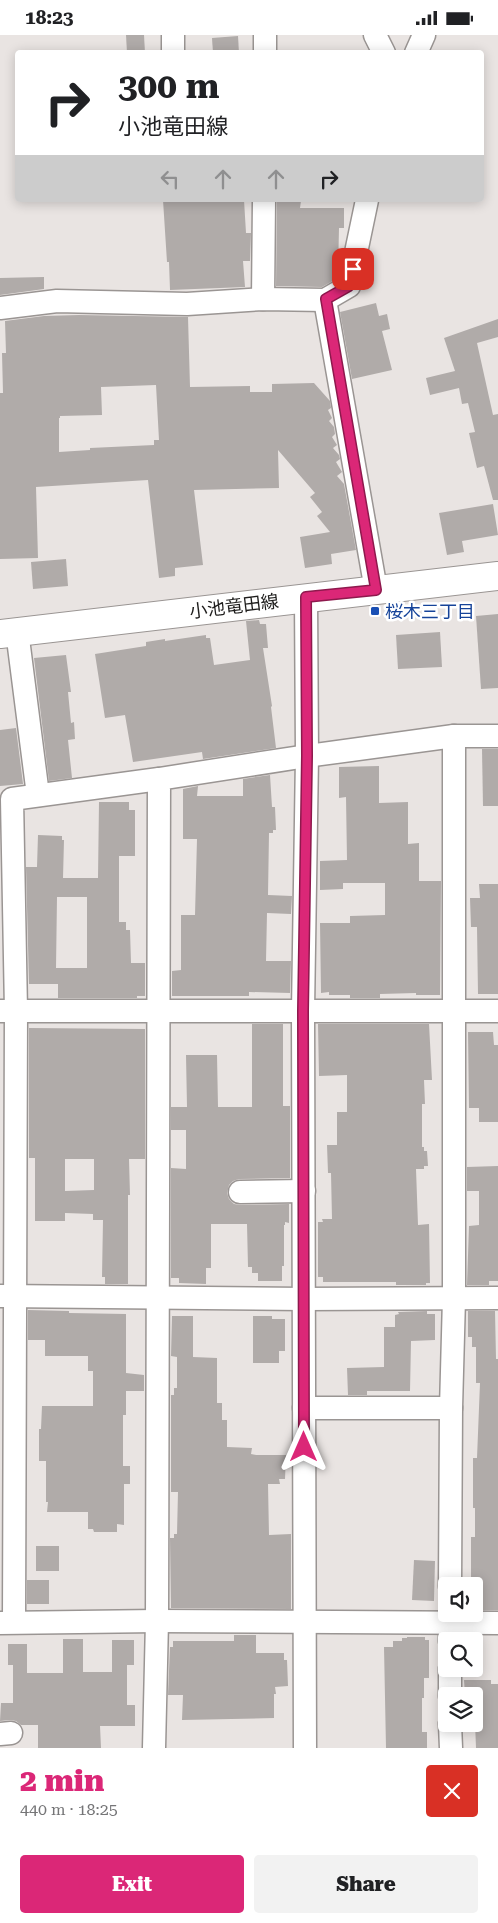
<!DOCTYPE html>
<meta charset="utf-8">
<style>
:root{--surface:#fff;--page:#f2f2f2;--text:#202124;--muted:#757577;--accent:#db2777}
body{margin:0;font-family:"Roboto Serif","Noto Sans JP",serif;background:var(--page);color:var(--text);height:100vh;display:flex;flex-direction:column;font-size:19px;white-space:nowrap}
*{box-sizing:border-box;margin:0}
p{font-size:16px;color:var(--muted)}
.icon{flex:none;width:28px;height:28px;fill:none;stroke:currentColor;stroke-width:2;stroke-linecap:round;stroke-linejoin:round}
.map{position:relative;height:1713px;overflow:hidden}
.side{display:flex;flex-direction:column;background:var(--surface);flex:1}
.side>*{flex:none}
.top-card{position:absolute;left:15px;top:15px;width:469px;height:152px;border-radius:5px;box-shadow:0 2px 12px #0003;background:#fff;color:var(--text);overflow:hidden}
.tools{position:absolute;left:438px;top:1542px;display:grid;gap:10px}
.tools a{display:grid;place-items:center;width:45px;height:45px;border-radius:5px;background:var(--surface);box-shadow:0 2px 12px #0003;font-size:25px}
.pin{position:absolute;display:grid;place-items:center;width:42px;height:42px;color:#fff;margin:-21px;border-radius:10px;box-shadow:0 2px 8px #0006}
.me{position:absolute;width:55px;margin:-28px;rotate:0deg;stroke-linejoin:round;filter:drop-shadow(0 0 4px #0008)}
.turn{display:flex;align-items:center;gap:18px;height:105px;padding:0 20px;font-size:22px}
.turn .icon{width:65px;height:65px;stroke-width:2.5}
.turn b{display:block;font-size:35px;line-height:42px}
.lanes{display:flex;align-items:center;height:48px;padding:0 20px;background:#0003;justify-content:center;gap:25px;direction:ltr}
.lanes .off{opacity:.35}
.round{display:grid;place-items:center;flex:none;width:52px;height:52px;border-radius:5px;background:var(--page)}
.head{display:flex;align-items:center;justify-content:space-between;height:85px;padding:0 20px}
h1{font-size:30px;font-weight:800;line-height:38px;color:var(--accent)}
.action{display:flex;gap:10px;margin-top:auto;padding:10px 20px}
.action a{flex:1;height:58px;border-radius:5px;background:var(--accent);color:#fff;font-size:20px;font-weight:800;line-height:58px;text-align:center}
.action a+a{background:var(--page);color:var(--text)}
.status{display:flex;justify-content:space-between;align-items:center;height:35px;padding:0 25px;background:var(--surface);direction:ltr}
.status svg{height:14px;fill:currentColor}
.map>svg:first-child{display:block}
.building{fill:#b0aba9;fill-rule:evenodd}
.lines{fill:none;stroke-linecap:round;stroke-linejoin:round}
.minor-casing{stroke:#9a9593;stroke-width:25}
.secondary-casing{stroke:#9a9593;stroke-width:30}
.minor{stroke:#fff;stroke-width:22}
.secondary{stroke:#fff;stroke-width:28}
.route-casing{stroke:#8e194d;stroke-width:12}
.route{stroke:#db2777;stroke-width:9}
.transit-dot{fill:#1a4fb4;stroke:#fff;stroke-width:2}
.labels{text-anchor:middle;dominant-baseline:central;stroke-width:5;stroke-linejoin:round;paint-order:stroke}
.street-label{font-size:18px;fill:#1e1d1c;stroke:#fff}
.transit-label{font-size:18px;fill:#164399;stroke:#fff;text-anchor:start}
</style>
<div class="status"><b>18:23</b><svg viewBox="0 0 49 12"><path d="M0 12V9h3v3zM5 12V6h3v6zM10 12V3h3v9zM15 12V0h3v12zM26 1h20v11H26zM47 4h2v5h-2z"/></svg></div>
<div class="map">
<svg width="498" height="1713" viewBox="0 0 498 1713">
<rect width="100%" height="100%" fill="#e9e4e2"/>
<!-- building -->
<g class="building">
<path d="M 126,0 L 144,0 L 145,18 L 127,18 Z"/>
<path d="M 238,1 L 239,18 L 213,18 L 212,3 Z"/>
<path d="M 163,165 L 244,165 L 246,198 L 251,198 L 250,226 L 243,226 L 245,252 L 170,255 L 169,227 L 167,227 Z"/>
<path d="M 277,166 L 301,166 L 300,173 L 344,173 L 344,193 L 339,193 L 338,237 L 336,244 L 322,252 L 276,251 Z"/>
<path d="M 44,242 L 44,254 L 0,260 L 0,243 Z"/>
<path d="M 376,268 L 379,281 L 387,279 L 390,294 L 382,296 L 392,335 L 352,344 L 340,277 Z"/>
<path d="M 79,280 L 188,282 L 190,352 L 250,351 L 250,357 L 272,357 L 272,349 L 314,348 L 330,366 L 331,373 L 328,375 L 332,383 L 329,386 L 334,392 L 335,399 L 332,402 L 337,410 L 333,413 L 339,420 L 340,424 L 336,427 L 342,437 L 337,441 L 344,449 L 356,515 L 331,519 L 332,529 L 305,533 L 300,502 L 330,497 L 317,481 L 322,477 L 310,462 L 315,458 L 278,415 L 279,453 L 194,455 L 203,530 L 175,533 L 175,541 L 159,543 L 148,445 L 36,452 L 38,523 L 0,524 L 0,358 L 3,358 L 2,318 L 6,318 L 5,286 L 44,281 ZM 156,350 L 159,405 L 154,405 L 154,410 L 90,413 L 90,415 L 59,417 L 59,383 L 60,383 L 60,381 L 102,380 L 101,352 Z"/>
<path d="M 498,284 L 498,302 L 477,308 L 493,380 L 498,379 L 498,465 L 493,465 L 484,431 L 477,433 L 469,398 L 475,397 L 468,368 L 462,369 L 459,353 L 430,360 L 426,343 L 455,336 L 444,303 Z"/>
<path d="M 493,469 L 498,500 L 462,506 L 464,517 L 447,520 L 439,478 Z"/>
<path d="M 66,524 L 68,551 L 33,554 L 31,527 Z"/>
<path d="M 498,579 L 498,653 L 481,654 L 476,581 Z"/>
<path d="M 259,585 L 260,589 L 266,589 L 268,613 L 263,613 L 272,671 L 271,672 L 276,713 L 203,724 L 202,717 L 133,727 L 125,680 L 105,683 L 95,619 L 146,611 L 146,607 L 165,604 L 165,606 L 206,600 L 206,603 L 210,603 L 214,630 L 250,625 L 246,586 Z"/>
<path d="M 440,597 L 442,632 L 398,634 L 396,600 Z"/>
<path d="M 66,620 L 71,657 L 68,657 L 71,688 L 74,687 L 75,704 L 68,705 L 72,743 L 49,746 L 34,623 Z"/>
<path d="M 16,693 L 23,749 L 0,751 L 0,695 Z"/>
<path d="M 482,714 L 498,714 L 498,771 L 483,771 Z"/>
<path d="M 379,731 L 379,768 L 408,767 L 408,809 L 419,808 L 419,846 L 441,846 L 440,960 L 416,960 L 416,958 L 380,959 L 380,963 L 350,963 L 350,960 L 329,960 L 329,957 L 321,958 L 320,888 L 350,888 L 350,881 L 385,880 L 385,848 L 343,848 L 343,854 L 320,855 L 320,826 L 347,825 L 346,762 L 339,763 L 339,732 Z"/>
<path d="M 270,740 L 272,772 L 275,772 L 276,795 L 273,795 L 273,798 L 269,798 L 268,860 L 292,861 L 291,879 L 267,878 L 266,926 L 291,926 L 290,958 L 249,957 L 249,961 L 172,961 L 172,936 L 181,935 L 181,880 L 195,880 L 197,804 L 183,804 L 183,754 L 198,751 L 197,761 L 243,761 L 243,744 Z"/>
<path d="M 99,767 L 129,767 L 129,775 L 135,775 L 135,821 L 119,821 L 119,887 L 126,887 L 126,895 L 130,895 L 131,928 L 145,928 L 145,961 L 137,961 L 137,963 L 58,963 L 58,949 L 29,949 L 26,832 L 37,832 L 38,800 L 62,801 L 62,805 L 64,805 L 63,843 L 98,843 ZM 57,862 L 87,862 L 87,933 L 56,933 Z"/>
<path d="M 479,849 L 498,849 L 498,959 L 478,959 L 477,892 L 471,892 L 470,863 L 480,863 Z"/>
<path d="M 252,989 L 283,989 L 283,1071 L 290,1071 L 290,1143 L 239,1144 L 233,1146 L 229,1150 L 227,1158 L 229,1164 L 234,1169 L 240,1170 L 289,1169 L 289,1188 L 285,1187 L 285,1190 L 284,1190 L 284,1231 L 282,1231 L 282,1246 L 258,1246 L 258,1238 L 252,1238 L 252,1232 L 248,1232 L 247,1189 L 211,1189 L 211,1233 L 206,1233 L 206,1249 L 179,1248 L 179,1243 L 171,1243 L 171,1133 L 186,1134 L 186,1095 L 171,1095 L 171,1072 L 187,1072 L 186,1020 L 217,1020 L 218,1072 L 252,1072 Z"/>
<path d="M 318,989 L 429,989 L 432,1045 L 424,1045 L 425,1069 L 422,1069 L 422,1112 L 424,1112 L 424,1116 L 427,1116 L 428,1131 L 424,1131 L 424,1134 L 416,1134 L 418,1190 L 429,1189 L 430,1248 L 426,1248 L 426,1250 L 396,1250 L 396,1247 L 323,1247 L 323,1242 L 318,1242 L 318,1187 L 323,1187 L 322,1184 L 332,1184 L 331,1138 L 328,1138 L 327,1110 L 337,1110 L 337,1077 L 347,1077 L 347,1040 L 319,1041 Z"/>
<path d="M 29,993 L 145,994 L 145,1124 L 129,1124 L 130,1160 L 128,1160 L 128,1249 L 105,1249 L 105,1242 L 102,1242 L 103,1185 L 93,1185 L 93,1179 L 65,1178 L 65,1186 L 35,1186 L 35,1123 L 29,1123 ZM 65,1124 L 94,1124 L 94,1155 L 65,1156 Z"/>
<path d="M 468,997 L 493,997 L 494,1010 L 498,1010 L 498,1087 L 479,1087 L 479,1073 L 469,1073 Z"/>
<path d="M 498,1131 L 498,1246 L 489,1246 L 489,1250 L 467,1250 L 469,1191 L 479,1190 L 479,1156 L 467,1156 L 467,1132 Z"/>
<path d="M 28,1275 L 69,1276 L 69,1278 L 126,1279 L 126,1338 L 144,1340 L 144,1356 L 126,1356 L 126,1380 L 123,1380 L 123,1431 L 130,1431 L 130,1449 L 124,1449 L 124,1490 L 117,1489 L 117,1497 L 94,1497 L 93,1494 L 88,1494 L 88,1477 L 47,1477 L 48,1467 L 46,1467 L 46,1426 L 39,1426 L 39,1394 L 41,1394 L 42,1371 L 93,1371 L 93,1336 L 88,1336 L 88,1321 L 45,1321 L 45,1305 L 28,1305 Z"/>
<path d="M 427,1276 L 427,1279 L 435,1279 L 435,1305 L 411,1306 L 410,1356 L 367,1356 L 367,1360 L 348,1360 L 347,1333 L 384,1332 L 384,1292 L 395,1292 L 395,1280 L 399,1279 L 398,1277 Z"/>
<path d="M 468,1276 L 495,1276 L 496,1324 L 498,1324 L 498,1575 L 474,1575 L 474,1551 L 471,1551 L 471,1502 L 475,1502 L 475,1473 L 473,1473 L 473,1423 L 477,1423 L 480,1348 L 476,1348 L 476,1312 L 472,1312 L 472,1302 L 468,1302 Z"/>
<path d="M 172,1281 L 193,1281 L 193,1322 L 217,1323 L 217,1368 L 222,1368 L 222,1385 L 227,1385 L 227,1412 L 252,1413 L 251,1419 L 256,1420 L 286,1420 L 285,1444 L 279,1444 L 280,1449 L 268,1449 L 269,1500 L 291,1499 L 291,1574 L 171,1573 L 170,1503 L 174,1503 L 174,1499 L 177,1499 L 178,1457 L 171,1457 L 171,1360 L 174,1360 L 174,1353 L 177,1353 L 177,1322 L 171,1321 Z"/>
<path d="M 253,1281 L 272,1281 L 272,1284 L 285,1284 L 285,1316 L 279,1316 L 279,1328 L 253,1328 Z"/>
<rect x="36" y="1511" width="23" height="25"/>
<path d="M 414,1525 L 435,1526 L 434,1566 L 412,1565 Z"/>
<rect x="27" y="1545" width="22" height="24"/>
<path d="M 234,1600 L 256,1600 L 256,1618 L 284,1618 L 284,1625 L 287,1625 L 288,1651 L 275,1652 L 276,1659 L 274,1659 L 274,1683 L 182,1685 L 183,1660 L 168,1660 L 170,1612 L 173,1612 L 173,1606 L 234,1606 Z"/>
<path d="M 407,1602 L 425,1602 L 425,1605 L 429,1605 L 429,1643 L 424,1643 L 424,1663 L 422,1663 L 422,1697 L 427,1697 L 427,1713 L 386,1713 L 384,1612 L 393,1612 L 393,1606 L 402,1606 L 402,1603 L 407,1603 Z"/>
<path d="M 63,1604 L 83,1604 L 83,1637 L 112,1637 L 112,1605 L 134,1605 L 134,1630 L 127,1630 L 127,1670 L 135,1670 L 135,1691 L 100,1691 L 101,1713 L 38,1713 L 38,1690 L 21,1690 L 16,1686 L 10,1685 L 0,1686 L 1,1668 L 13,1668 L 13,1630 L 8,1630 L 8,1609 L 27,1609 L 27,1638 L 63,1638 Z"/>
<path d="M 464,1645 L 491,1645 L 491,1649 L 498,1649 L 498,1713 L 476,1713 L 474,1661 L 465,1661 Z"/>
</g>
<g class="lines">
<defs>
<g id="minor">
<path d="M 173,0 L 173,18"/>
<path d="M 375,0 L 384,18"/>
<path d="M 265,18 L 265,0"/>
<path d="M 416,18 L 424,0"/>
<path d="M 263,264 L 264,165"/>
<path d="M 325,265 L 376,555"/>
<path d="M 0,273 L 57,266 L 187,269 L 263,264 L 325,265 L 349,251 L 367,165"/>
<path d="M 17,596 L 38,760"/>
<path d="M 0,976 L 498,976"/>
<path d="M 240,1157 L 304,1156"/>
<path d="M 1,1261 L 304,1264 L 498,1263"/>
<path d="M 304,1373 L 451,1373 L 450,1551"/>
<path d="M 451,1373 L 454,1263 L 454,701"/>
<path d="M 450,1579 L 450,1606"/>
<path d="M 14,1587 L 16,976 L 12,764 L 159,744"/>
<path d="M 0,1588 L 157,1586 L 498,1588"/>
<path d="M 450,1634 L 450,1661"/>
<path d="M 450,1689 L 451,1713"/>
<path d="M 0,1699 L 11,1698"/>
<path d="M 154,1713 L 157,1586 L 159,744 L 307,721 L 454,701 L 498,701"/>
<path d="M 305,1713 L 303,976 L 307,721 L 306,562"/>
</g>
<path id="secondary" d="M 0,599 L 498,541"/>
</defs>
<!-- minor casing -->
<use href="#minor" class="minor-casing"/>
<!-- secondary casing -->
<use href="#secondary" class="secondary-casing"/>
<!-- minor -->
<use href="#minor" class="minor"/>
<!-- secondary -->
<use href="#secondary" class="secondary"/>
</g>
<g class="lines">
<defs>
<path id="route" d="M 304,1412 L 303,976 L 307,721 L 306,562 L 376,555 L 326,264 L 349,251 L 353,234"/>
</defs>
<!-- route casing -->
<use href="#route" class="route-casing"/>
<!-- route -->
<use href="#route" class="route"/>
</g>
<!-- markers -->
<rect class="transit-dot" x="370" y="571" width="10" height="10" rx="2.5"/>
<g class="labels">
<!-- street labels -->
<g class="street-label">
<text transform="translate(234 571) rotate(-7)">小池竜田線</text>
</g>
<!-- transit labels -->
<g class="transit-label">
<text x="385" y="576">桜木三丁目</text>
</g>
</g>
</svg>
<div class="tools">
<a><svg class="icon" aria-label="sound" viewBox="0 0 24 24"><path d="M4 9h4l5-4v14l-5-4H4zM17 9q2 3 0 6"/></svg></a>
<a><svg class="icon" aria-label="search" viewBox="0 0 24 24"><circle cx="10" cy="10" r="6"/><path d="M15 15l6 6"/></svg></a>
<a><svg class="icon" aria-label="layers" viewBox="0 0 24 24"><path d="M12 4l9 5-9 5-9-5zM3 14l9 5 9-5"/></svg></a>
</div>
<div class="pin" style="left:353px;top:234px;background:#d93025"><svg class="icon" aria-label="arrive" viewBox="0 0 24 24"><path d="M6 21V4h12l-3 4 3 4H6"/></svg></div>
<svg class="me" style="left:304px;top:1412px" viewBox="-20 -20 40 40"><path d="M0-17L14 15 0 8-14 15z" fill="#db2777" stroke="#fff" stroke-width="4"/></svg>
<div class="top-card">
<div class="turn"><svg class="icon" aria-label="right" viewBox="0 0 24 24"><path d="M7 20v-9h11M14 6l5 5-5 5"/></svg><div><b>300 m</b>小池竜田線</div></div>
<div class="lanes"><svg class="icon off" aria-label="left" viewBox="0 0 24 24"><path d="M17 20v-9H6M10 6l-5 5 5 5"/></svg><svg class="icon off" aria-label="ahead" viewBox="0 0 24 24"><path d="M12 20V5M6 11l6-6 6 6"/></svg><svg class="icon off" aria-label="ahead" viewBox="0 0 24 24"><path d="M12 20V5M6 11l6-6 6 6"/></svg><svg class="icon" aria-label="right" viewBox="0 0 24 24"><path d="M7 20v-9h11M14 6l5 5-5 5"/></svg></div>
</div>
</div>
<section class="side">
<div class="head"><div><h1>2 min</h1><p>440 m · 18:25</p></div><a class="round" style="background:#d93025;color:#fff"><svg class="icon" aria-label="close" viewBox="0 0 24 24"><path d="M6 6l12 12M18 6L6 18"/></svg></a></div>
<div class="action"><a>Exit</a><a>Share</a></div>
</section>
